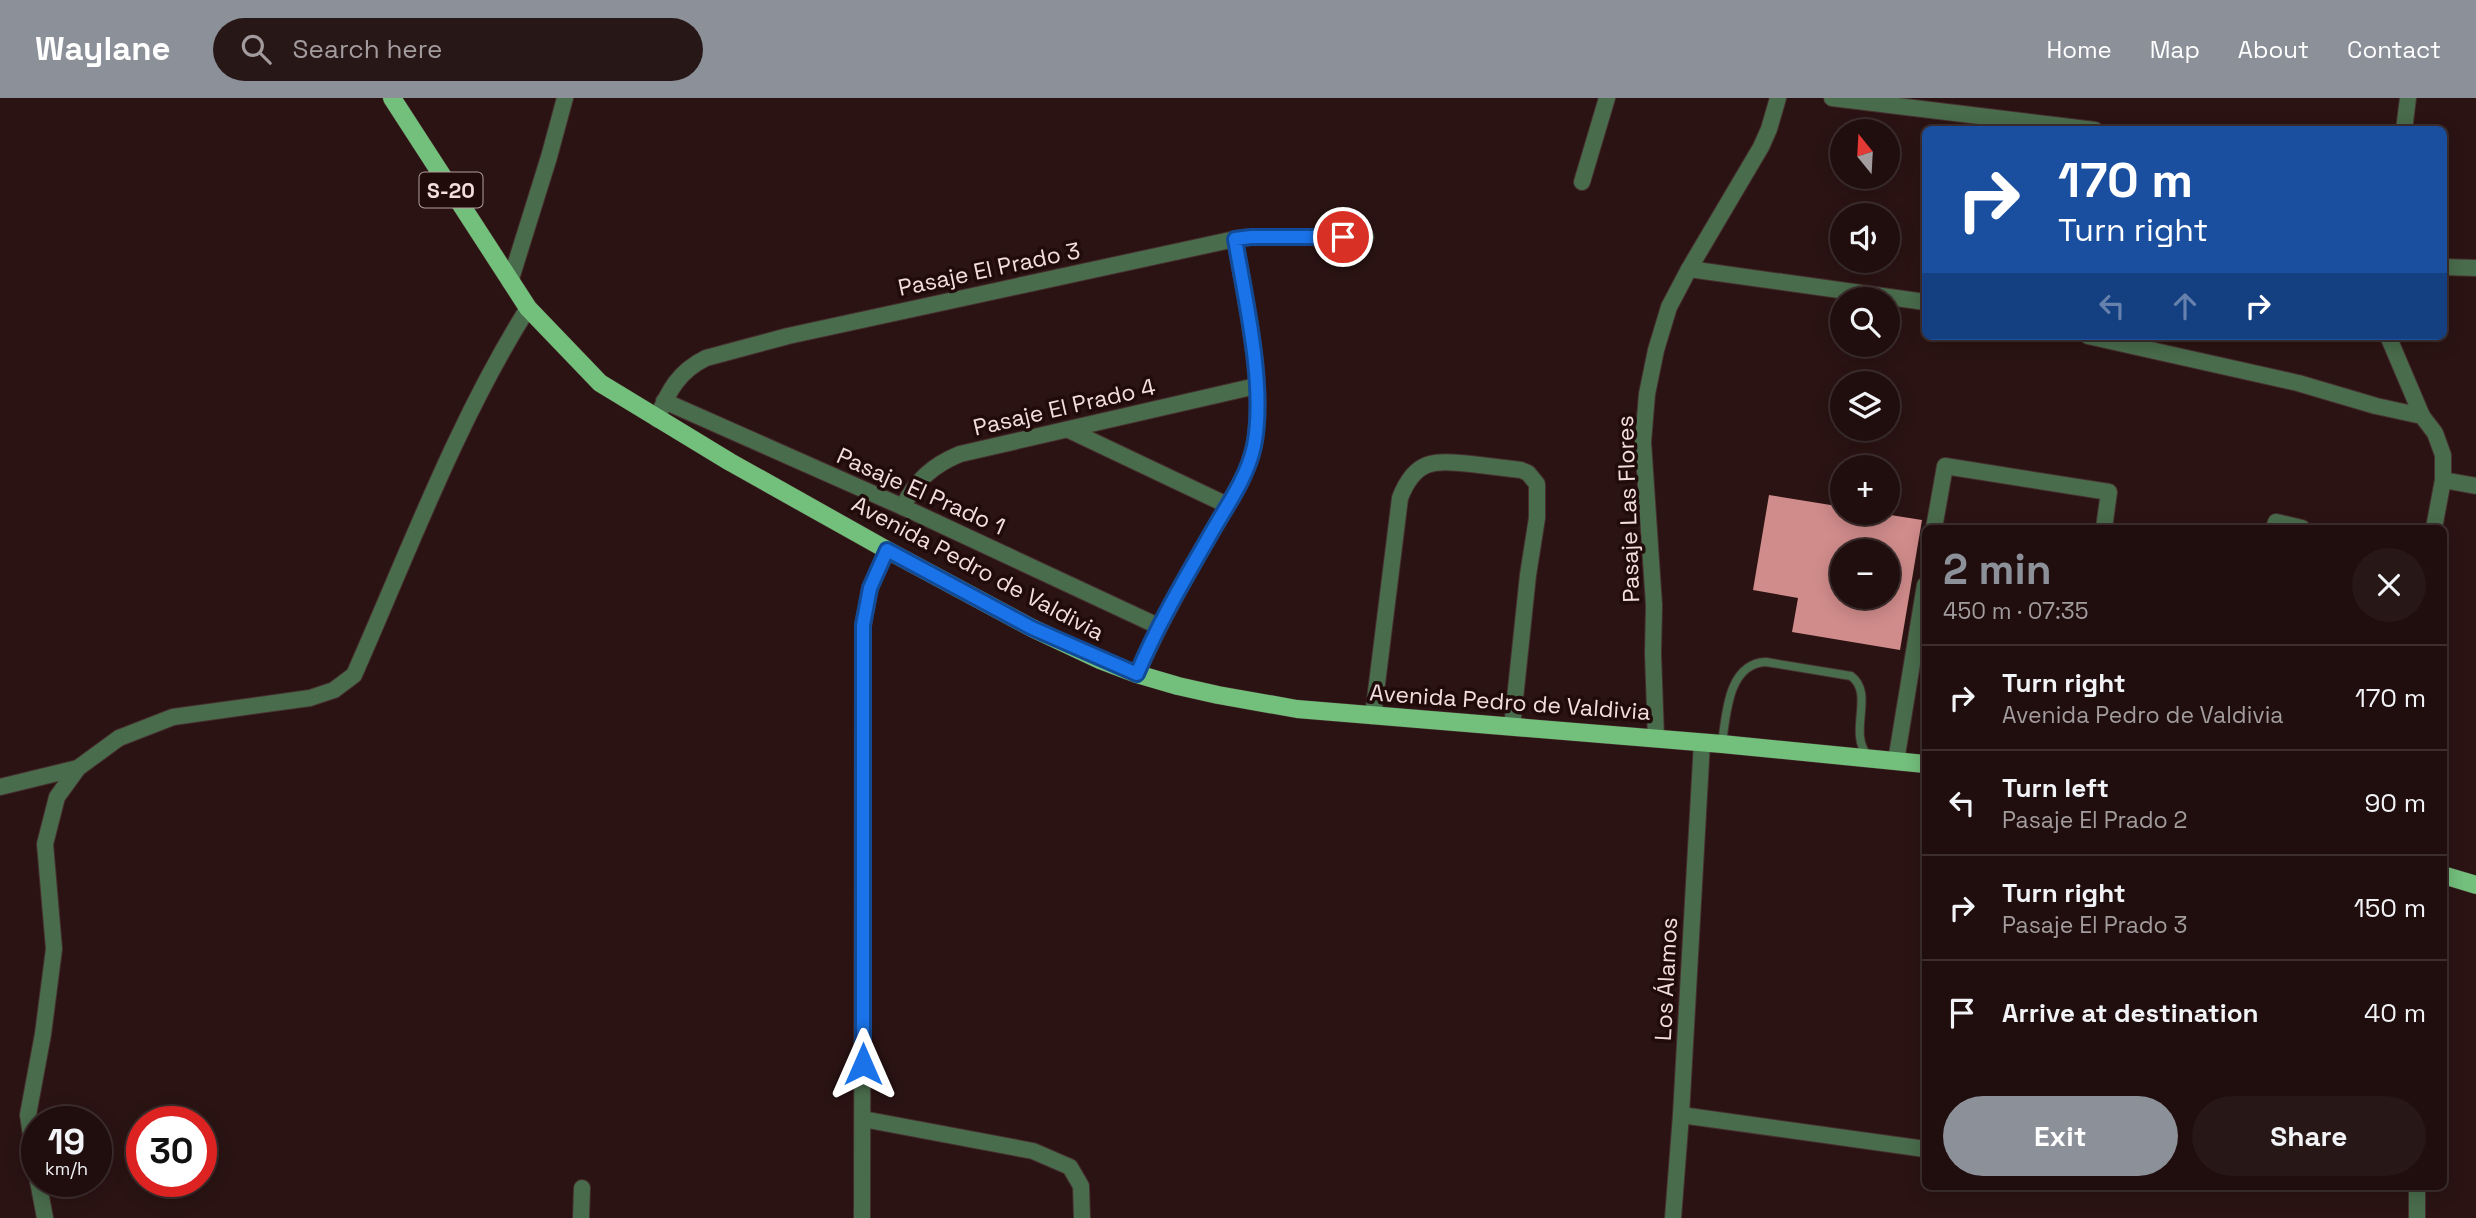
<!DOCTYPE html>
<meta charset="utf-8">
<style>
:root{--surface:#200e0e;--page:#281717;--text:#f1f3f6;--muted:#a29c9e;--line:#3d2e2e;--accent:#8c9099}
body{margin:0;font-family:"Space Grotesk",sans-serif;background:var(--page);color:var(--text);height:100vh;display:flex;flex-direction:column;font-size:26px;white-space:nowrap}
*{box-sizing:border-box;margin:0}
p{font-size:23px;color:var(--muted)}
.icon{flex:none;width:38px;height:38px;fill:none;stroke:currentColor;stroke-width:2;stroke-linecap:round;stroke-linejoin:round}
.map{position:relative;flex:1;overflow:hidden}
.panel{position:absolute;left:1922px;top:427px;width:525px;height:665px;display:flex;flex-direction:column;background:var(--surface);border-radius:10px;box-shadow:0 4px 18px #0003,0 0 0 2px var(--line)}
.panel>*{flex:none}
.top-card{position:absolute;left:1922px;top:28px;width:525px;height:214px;border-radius:10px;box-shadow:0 4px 18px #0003,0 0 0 2px var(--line);background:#1a4fa0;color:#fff;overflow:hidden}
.needle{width:46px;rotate:342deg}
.controls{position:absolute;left:1830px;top:21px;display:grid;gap:14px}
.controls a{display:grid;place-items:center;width:70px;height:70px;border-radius:50%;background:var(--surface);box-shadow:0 4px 18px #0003,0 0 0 2px var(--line);font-size:35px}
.speed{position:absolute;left:21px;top:1008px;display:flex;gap:14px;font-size:35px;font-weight:700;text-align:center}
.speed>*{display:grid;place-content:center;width:91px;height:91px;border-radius:50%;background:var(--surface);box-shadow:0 4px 18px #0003,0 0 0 2px var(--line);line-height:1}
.speed small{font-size:18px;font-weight:400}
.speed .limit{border:10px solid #d22;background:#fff;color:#111}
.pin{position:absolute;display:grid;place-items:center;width:60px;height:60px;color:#fff;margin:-30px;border:4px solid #fff;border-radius:50%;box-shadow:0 2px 7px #0007}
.me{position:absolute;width:77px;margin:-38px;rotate:0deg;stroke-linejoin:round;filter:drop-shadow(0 0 5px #0008)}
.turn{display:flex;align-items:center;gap:24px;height:147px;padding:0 21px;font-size:32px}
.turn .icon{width:91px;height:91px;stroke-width:2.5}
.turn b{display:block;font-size:49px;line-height:60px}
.lanes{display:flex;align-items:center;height:66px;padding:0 21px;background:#0003;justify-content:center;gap:35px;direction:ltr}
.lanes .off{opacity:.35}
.round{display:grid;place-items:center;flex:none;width:74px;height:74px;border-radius:37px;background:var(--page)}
.overview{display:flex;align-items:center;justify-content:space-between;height:119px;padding:0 21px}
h1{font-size:42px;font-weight:800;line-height:52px;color:var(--accent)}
.button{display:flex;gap:14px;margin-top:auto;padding:14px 21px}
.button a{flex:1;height:80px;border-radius:42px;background:var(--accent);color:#fff;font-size:28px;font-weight:800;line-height:80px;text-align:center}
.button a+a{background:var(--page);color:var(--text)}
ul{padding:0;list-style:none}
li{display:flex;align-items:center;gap:21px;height:105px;padding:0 21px;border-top:2px solid var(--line)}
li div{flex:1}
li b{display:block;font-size:26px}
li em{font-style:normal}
header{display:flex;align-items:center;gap:42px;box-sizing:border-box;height:98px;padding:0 35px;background:var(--accent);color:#fff}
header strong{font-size:33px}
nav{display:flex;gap:38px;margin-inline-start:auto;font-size:24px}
.search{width:490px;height:63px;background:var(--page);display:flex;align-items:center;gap:18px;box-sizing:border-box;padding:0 24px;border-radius:38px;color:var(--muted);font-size:26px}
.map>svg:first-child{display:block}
.building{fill:#d08c8b;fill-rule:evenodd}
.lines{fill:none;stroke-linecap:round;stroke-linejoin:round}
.lane-casing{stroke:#472f2f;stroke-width:10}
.street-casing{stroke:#472f2f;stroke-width:18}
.primary-casing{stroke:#472f2f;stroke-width:19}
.lane{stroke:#496c4c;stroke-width:8}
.street{stroke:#496c4c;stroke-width:16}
.primary{stroke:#73bf7c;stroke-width:18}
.route-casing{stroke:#114b97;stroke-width:18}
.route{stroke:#1a73e8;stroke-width:12}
.labels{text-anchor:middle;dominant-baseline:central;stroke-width:7;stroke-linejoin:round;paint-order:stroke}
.shield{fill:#210a0a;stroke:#b39e9e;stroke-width:2}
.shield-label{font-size:21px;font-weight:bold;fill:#f1dedd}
.street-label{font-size:23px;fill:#f1dedd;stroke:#210a0a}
</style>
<header>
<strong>Waylane</strong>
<div class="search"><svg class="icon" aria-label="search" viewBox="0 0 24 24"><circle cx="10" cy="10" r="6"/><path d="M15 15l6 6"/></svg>Search here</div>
<nav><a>Home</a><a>Map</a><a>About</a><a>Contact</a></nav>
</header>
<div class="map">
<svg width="2476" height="1120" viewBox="0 0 2476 1120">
<rect width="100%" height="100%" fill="#2b1313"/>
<!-- building -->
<path class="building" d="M 1769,397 L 1843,409 L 1843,415 L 1878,415 L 1922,422 L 1900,552 L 1792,534 L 1798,500 L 1753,492 ZM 1843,453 L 1888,453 L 1888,499 L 1843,499 Z"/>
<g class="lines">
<defs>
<path id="lane" d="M 1722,646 C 1726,617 1728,565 1766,564 L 1851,578 C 1875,596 1848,633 1867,657"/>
<g id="street">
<path d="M 1832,0 L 2095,32"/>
<path d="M 2404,32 L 2408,0"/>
<path d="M 1582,84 L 1607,0"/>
<path d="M 2443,169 L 2476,170"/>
<path d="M 1689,171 L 1925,204"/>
<path d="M 510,184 L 549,59 L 565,0"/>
<path d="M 2088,238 L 2298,285 L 2376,308 L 2422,318 L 2435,335 L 2443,357 L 2443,382 L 2434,430"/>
<path d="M 2388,238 L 2422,318"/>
<path d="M 664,303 L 903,409 L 1158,528"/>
<path d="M 657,321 C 668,293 679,273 706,260 L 788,238 L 1235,141 L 1250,139 L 1366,139"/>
<path d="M 1069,332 L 1227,407"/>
<path d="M 2443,382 L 2476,388"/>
<path d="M 903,409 C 915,383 933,367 960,356 L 1256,288"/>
<path d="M 1934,430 L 1945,368 L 2109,394 L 2104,430"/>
<path d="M 2274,430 L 2276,424 L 2302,430"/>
<path d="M 1137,576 C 1158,528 1183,484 1209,439 C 1225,410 1247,381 1254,348 C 1266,288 1245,202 1235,141"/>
<path d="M 1373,618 L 1400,400 C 1415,361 1434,362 1471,366 C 1487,368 1504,370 1521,372 L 1528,375 L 1537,386 L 1537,420 L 1528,477 L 1512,629"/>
<path d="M 1656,640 L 1653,556 L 1654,507 L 1643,344 L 1647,296 L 1656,252 L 1669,209 L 1689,171 L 1761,49 L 1769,31 L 1778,0"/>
<path d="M 1896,663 L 1925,487"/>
<path d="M 0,689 L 78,670"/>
<path d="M 1681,1017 L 1925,1051"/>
<path d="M 863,1021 L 1033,1053 L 1070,1069 L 1081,1088 L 1082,1120"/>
<path d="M 37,1077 L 28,1017 L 43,936 L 54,851 L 45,746 L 57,699 L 78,670 L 119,640 L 173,619 L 310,600 L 334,592 L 354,577 C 409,453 456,325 528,210"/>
<path d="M 38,1083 L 45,1120"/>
<path d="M 581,1120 L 582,1090"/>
<path d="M 862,1120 L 863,527 L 870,490 L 887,452"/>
<path d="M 1673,1120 L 1681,1017 L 1702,644"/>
<path d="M 2417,1120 L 2417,1088"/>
</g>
<g id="primary">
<path d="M 392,0 L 528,210 L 600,285 L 730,364 L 887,452 L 1032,530 L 1100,562 L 1137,576 L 1178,588 L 1218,597 L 1297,611 L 1722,646 L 1925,666"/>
<path d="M 2443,777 L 2476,787"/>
</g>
</defs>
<!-- lane casing -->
<use href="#lane" class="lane-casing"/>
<!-- street casing -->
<use href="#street" class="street-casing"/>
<!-- primary casing -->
<use href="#primary" class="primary-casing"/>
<!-- lane -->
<use href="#lane" class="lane"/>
<!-- street -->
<use href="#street" class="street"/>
<!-- primary -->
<use href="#primary" class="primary"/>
</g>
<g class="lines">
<defs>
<path id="route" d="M 863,966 L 863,527 L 870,490 L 887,452 L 1032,530 L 1137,576 C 1157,528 1183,484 1209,439 C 1225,410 1247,381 1254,348 C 1266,289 1245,201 1235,141 L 1251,139 L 1343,139"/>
</defs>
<!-- route casing -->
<use href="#route" class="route-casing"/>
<!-- route -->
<use href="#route" class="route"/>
</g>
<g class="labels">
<!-- shield labels -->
<rect class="shield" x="419.5" y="74.5" width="63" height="35" rx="5"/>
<g class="shield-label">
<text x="451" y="92">S-20</text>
</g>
<!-- street labels -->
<g class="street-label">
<text transform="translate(989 171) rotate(-12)">Pasaje El Prado 3</text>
<text transform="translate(1064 309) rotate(-13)">Pasaje El Prado 4</text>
<text transform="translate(921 393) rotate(24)">Pasaje El Prado 1</text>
<text transform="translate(1628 411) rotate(-92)">Pasaje Las Flores</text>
<text transform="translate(978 470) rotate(28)">Avenida Pedro de Valdivia</text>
<text transform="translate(1510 604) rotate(4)">Avenida Pedro de Valdivia</text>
<text transform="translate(1666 881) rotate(-87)">Los Álamos</text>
</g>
</g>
</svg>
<div class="controls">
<a><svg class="needle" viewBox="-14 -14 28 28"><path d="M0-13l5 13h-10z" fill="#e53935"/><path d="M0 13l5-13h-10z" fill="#a29c9e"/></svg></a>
<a><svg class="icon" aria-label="sound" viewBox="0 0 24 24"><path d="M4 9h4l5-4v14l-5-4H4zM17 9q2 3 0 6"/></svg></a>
<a><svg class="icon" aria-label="search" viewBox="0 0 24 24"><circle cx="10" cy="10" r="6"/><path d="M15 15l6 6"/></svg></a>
<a><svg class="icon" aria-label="layers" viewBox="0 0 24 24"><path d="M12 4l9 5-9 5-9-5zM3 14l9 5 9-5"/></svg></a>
<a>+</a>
<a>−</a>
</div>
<div class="speed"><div>19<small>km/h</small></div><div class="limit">30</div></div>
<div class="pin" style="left:1343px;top:139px;background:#d93025"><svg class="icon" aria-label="arrive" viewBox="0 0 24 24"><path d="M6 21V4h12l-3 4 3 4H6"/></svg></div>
<svg class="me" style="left:863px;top:966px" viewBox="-20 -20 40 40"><path d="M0-17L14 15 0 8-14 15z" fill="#1a73e8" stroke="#fff" stroke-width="4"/></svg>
<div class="top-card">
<div class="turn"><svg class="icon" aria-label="right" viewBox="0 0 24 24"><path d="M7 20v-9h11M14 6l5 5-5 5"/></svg><div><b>170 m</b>Turn right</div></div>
<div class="lanes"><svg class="icon off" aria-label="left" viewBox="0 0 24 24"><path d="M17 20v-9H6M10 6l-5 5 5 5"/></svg><svg class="icon off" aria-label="ahead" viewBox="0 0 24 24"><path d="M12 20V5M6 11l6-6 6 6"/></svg><svg class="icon" aria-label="right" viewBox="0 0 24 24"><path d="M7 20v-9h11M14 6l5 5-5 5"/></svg></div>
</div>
<section class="panel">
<div class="overview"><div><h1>2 min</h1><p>450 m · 07:35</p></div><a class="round"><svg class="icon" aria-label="close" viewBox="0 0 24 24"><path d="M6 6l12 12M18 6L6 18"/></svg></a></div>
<ul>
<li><svg class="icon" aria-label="right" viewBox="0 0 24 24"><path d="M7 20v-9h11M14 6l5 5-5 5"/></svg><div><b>Turn right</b><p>Avenida Pedro de Valdivia</p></div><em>170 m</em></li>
<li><svg class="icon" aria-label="left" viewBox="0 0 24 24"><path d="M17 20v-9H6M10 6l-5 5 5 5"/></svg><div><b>Turn left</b><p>Pasaje El Prado 2</p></div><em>90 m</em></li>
<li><svg class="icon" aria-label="right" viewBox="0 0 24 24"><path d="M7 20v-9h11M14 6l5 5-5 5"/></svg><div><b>Turn right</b><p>Pasaje El Prado 3</p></div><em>150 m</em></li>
<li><svg class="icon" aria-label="arrive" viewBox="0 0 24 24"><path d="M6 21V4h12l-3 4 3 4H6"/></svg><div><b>Arrive at destination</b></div><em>40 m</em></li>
</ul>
<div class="button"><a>Exit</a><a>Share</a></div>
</section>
</div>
